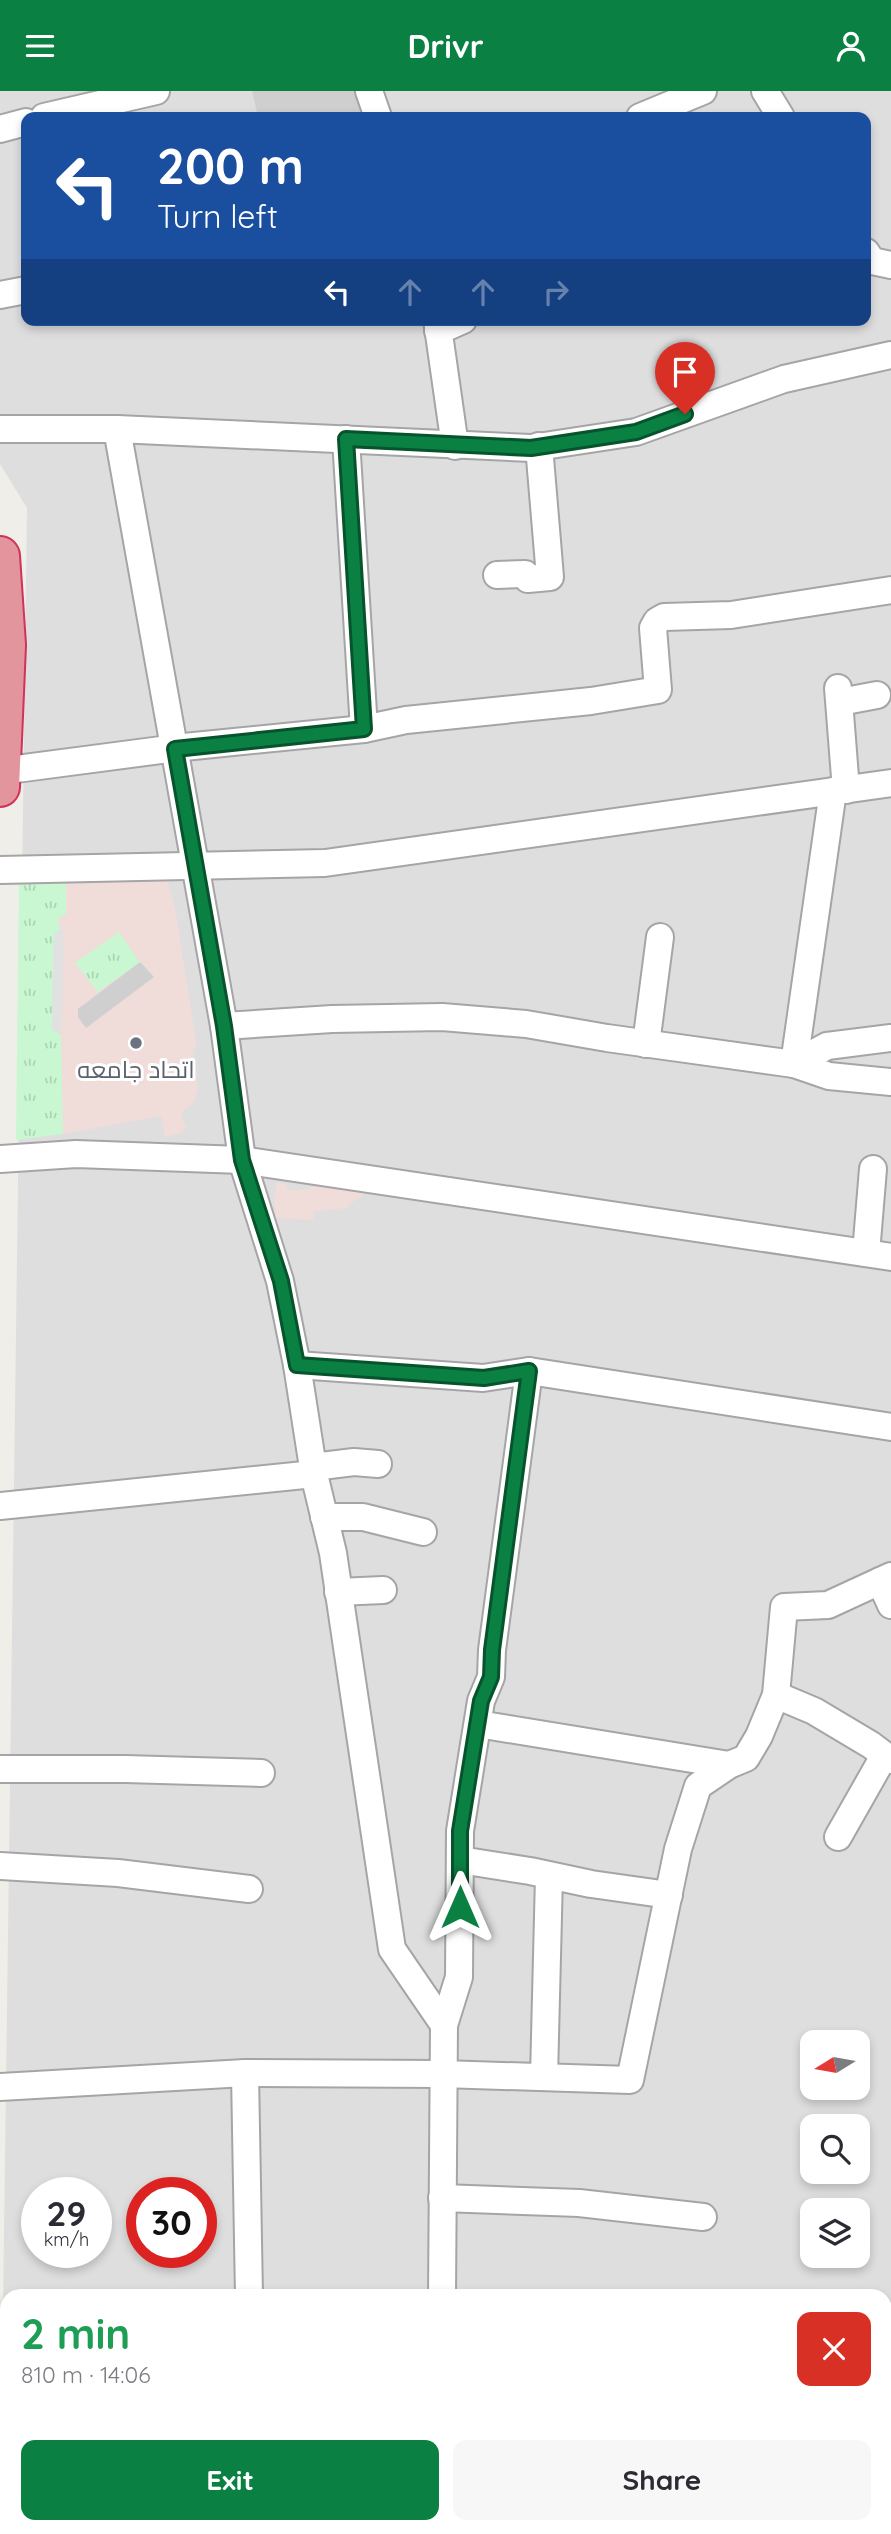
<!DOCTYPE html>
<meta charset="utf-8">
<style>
:root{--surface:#fff;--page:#f7f7f7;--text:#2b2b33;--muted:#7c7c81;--accent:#0b8043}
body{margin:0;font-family:Quicksand,Cairo,sans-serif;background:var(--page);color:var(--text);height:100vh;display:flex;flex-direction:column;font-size:26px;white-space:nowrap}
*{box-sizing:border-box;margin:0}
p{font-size:23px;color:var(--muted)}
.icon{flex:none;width:38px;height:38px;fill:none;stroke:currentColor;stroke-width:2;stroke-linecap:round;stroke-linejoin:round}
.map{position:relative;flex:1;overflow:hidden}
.side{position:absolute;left:0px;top:2198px;width:892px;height:245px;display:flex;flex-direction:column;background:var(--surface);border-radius:21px 21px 0 0;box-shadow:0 4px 10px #0003}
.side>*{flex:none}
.hud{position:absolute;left:21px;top:21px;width:850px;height:214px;border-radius:14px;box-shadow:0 4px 10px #0003;background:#1a4fa0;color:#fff;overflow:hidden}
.needle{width:46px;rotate:259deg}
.controls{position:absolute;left:800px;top:1939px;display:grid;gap:14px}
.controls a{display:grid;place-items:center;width:70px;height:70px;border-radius:14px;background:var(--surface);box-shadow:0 4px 10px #0003;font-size:35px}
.speed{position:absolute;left:21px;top:2086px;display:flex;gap:14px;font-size:35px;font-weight:700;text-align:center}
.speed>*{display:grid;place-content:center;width:91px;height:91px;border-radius:50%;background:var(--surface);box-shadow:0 4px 10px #0003;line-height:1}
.speed small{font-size:18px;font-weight:400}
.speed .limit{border:10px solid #d22;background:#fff;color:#111}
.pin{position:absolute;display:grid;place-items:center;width:60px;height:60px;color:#fff;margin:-72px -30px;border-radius:50% 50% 50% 0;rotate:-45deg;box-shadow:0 0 7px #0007}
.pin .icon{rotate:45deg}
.me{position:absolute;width:77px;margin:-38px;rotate:0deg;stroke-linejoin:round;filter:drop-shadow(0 0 5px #0008)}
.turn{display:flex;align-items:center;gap:24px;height:147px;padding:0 21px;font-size:32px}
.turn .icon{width:91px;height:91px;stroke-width:2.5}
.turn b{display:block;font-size:49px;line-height:60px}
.lanes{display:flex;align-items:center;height:66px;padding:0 21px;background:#0003;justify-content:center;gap:35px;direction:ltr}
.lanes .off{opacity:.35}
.round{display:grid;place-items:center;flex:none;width:74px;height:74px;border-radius:14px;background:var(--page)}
.summary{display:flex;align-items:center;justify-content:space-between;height:119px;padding:0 21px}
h1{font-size:42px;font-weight:700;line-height:52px;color:#1e9e55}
.action{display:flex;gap:14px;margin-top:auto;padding:14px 21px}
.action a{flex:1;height:80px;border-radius:14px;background:var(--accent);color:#fff;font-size:28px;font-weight:700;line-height:80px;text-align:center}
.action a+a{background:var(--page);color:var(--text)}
header{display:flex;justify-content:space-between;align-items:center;height:91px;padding:0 21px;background:var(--accent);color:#fff;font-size:32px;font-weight:700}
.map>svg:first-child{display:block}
.residential{fill:#dfdede;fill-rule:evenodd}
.commercial{fill:#f0dcd9}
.religious{fill:#cfcfcf}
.park{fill:url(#park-tufts)}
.parking{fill:#e1e1e1}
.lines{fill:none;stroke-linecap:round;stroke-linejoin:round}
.minor-casing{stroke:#a5a5a5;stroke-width:30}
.highway-casing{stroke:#d1325a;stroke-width:42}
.minor{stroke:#fff;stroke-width:26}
.highway{stroke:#e2959c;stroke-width:38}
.route-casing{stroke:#07532c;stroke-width:18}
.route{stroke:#0b8043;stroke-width:12}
.worship-dot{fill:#6b7280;stroke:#fff;stroke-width:2.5}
.labels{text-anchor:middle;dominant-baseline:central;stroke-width:6;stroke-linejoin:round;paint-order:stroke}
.worship-label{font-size:24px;fill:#5b616d;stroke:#fff}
</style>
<header><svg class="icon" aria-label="menu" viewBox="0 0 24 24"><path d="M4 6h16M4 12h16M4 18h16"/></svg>Drivr<svg class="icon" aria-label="person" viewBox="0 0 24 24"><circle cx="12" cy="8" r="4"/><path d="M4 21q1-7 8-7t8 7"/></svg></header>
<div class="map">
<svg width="891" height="2443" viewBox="0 0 891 2443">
<defs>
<pattern id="park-tufts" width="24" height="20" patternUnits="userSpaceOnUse" patternTransform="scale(1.75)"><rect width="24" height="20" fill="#c9f7d1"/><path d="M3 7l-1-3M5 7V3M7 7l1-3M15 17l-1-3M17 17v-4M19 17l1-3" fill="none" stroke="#acd3b3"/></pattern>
</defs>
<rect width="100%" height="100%" fill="#f0eee8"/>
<!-- residential -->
<path class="residential" d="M 0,0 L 891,0 L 891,2443 L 0,2443 L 27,417 L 0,373 ZM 26,26 L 866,26 L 866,229 L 26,229 ZM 812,1951 L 858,1951 L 858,1997 L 812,1997 ZM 812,2035 L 858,2035 L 858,2081 L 812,2081 ZM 37,2102 L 96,2102 L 96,2161 L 37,2161 ZM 142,2102 L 201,2102 L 201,2161 L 142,2161 ZM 812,2119 L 858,2119 L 858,2165 L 812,2165 ZM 7,2205 L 886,2205 L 886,2436 L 7,2436 Z"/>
<!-- commercial -->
<g class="commercial">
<path d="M 66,786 L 167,787 L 175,817 L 197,955 L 193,961 L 198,998 L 193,1013 L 185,1018 L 181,1024 L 186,1036 L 182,1042 L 165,1046 L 161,1025 L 63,1043 L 60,972 L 63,839 L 60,839 L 58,828 L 66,823 Z"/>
<path d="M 277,1091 L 286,1093 L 289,1099 L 303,1099 L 316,1095 L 363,1097 L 363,1105 L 350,1112 L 347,1117 L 314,1120 L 313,1129 L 276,1127 L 274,1108 Z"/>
</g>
<!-- religious -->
<g class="religious">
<path d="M 252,0 L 364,0 L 373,26 L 258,26 Z"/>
<path d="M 140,871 L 154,886 L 86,937 L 78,926 L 78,918 Z"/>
</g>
<!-- park -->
<g class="park">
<path d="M 66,786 L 66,823 L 58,828 L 60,839 L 55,842 L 52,938 L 61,944 L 63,1043 L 16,1049 L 19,787 Z"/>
<path d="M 119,841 L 140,871 L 98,901 L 75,872 Z"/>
<path d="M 6,2235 L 7,2436 L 61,2436 L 61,2443 L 7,2443 Z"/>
</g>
<!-- parking -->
<path class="parking" d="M 64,839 L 63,891 L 61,944 L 52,938 L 53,859 L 55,841 Z"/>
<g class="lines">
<defs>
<g id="minor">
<path d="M 369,0 L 378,26"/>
<path d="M 765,0 L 781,26"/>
<path d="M 44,26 L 156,0"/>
<path d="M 640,26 L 703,0"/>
<path d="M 0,38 L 26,31"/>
<path d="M 866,161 L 872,170 L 891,174"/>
<path d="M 0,204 L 26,199"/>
<path d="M 437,229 L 455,355"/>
<path d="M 438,240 L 463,229"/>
<path d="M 0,338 L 117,338 L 531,357 L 636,341 L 784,288 L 891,264"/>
<path d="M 117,338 L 224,935 L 242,1069 L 280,1190 L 297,1274 L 314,1383 L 333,1462 L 392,1858 L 444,1934"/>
<path d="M 346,348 L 364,638"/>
<path d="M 497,484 L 525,483 L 528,488 L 550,486 L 539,355"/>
<path d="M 838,597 L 846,699"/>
<path d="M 840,611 L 877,604"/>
<path d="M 1,680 L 184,656 L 364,638 L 406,629 L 591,610 L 658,599 L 653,537 L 657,530 L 664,526 L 731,524 L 891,499"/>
<path d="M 0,779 L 325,772 L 891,692"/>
<path d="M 224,935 L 332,928 L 442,926 L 526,933 L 607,947 L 794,973 L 829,985 L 891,991"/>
<path d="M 646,953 L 660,846"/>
<path d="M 794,973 L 833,700"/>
<path d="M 794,973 L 827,955 L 891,947"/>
<path d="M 0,1068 L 76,1063 L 242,1069 L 891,1166"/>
<path d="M 866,1162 L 873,1078"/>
<path d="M 297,1274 L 483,1287 L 529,1280 L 891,1336"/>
<path d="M 313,1376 L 354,1371 L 378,1373"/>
<path d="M 0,1415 L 314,1383"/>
<path d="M 324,1426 L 363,1426 L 423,1441"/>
<path d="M 880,1490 L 891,1514"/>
<path d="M 338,1501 L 383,1499"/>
<path d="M 776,1604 L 814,1620 L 871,1654 L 891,1669"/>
<path d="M 478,1633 L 729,1674"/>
<path d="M 0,1678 L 125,1678 L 261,1682"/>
<path d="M 838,1746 L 884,1665"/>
<path d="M 460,1769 L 530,1780 L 591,1793 L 669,1804"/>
<path d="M 0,1775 L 118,1782 L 249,1798"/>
<path d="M 245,1982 L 249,2205"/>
<path d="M 544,1986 L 549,1785"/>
<path d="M 0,1996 L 245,1982 L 442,1983 L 630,1989 L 678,1758 L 698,1695 L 729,1674 L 746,1667 L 759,1645 L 776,1604 L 784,1516 L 828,1514 L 891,1485"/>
<path d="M 442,2107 L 579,2112 L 703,2126"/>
<path d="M 442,2205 L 444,1934 L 459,1886 L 460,1740 L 481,1610 L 491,1586 L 492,1559 L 529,1280"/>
<path d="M 518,2436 L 520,2443"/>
<path d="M 240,2443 L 241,2436"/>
<path d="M 438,2443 L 438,2436"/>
<path d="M 658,2443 L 659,2436"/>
<path d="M 795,2443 L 796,2436"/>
</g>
<path id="highway" d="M 0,465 L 6,554 L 0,696"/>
</defs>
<!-- minor casing -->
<use href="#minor" class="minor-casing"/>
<!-- highway casing -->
<use href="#highway" class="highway-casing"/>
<!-- minor -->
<use href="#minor" class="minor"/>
<!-- highway -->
<use href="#highway" class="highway"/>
</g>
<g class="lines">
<defs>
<path id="route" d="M 460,1816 L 460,1740 L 481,1610 L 491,1586 L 492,1559 L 529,1280 L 484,1287 L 297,1274 L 281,1190 L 242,1069 L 224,935 L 175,658 L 364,638 L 346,348 L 531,357 L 636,341 L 685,323"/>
</defs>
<!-- route casing -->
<use href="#route" class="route-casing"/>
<!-- route -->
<use href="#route" class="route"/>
</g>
<!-- markers -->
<circle class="worship-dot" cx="136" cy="952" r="7"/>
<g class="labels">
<!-- worship labels -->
<g class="worship-label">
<text x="136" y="978">اتحاد جامعه</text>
</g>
</g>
</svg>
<div class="controls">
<a><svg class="needle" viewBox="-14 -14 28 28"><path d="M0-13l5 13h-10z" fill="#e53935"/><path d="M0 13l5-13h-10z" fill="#7c7c81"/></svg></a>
<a><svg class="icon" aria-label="search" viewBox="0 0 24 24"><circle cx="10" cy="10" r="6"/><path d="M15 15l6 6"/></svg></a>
<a><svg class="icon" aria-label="layers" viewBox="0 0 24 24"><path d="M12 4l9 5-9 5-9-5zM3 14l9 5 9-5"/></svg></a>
</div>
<div class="speed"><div>29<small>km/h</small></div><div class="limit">30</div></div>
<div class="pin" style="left:685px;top:323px;background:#d93025"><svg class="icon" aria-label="arrive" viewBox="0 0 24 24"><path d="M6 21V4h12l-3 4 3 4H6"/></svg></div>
<svg class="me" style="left:460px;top:1816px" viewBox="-20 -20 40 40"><path d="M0-17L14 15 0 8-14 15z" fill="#0b8043" stroke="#fff" stroke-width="4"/></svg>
<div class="hud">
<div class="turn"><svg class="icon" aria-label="left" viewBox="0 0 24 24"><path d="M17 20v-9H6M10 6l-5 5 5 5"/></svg><div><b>200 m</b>Turn left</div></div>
<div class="lanes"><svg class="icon" aria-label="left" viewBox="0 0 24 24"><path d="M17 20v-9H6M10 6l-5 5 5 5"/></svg><svg class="icon off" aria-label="ahead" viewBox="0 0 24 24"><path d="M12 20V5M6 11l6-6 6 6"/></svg><svg class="icon off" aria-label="ahead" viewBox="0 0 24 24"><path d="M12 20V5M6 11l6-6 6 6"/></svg><svg class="icon off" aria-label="right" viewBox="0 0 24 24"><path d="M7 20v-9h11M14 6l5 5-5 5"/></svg></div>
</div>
<section class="side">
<div class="summary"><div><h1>2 min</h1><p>810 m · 14:06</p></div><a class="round" style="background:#d93025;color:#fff"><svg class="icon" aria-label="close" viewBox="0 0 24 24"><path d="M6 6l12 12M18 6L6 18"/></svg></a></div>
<div class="action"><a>Exit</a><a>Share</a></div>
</section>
</div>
